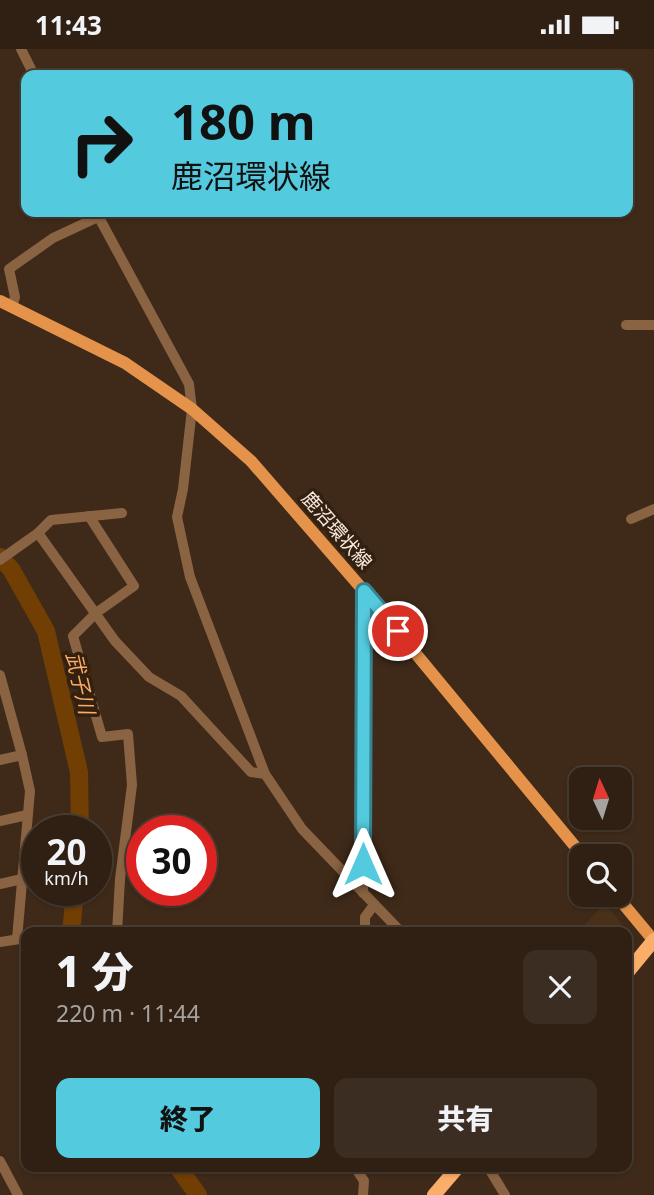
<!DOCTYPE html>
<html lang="ja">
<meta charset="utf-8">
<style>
:root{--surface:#2f2013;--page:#3b2d21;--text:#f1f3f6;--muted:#a7a3a0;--line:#4a3e33;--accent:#54cade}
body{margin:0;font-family:"Noto Sans","Noto Sans JP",sans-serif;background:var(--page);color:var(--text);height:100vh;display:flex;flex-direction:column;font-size:26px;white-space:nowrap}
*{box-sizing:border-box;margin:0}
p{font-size:23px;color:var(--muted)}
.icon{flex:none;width:38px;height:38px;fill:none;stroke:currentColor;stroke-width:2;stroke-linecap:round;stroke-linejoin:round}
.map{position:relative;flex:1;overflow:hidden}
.details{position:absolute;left:21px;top:878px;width:611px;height:245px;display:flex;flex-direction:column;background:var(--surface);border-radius:14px;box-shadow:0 2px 5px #0004,0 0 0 2px var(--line)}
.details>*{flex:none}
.top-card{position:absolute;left:21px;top:21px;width:612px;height:147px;border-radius:14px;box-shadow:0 2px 5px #0004,0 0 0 2px var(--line);background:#54cade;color:#111;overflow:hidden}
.needle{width:46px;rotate:356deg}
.controls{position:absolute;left:569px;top:718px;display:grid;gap:14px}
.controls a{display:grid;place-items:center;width:63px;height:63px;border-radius:14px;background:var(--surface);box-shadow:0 2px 5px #0004,0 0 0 2px var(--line);font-size:35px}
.speed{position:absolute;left:21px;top:766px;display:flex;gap:14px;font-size:35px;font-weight:700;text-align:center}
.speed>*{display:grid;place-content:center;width:91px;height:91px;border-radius:50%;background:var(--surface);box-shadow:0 2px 5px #0004,0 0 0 2px var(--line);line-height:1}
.speed small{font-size:18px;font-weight:400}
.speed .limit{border:10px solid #d22;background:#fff;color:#111}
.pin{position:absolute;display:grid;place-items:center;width:60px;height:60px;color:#fff;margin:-30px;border:4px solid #fff;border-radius:50%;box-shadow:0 2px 7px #0007}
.me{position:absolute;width:77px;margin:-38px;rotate:0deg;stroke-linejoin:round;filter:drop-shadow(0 0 5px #0008)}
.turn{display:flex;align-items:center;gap:24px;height:147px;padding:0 35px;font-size:32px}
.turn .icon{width:91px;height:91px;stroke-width:2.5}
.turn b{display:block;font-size:49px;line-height:60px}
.round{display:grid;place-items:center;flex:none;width:74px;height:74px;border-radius:14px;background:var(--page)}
.summary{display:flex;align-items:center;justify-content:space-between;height:119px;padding:0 35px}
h1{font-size:42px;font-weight:800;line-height:52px}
.button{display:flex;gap:14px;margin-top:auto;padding:14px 35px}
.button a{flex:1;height:80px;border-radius:14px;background:var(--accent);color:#111;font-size:28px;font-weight:800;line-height:80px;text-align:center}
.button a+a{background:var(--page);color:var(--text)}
.status{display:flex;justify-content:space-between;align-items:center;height:49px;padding:0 35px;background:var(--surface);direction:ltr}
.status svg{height:19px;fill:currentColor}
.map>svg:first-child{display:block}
.built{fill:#4a3019}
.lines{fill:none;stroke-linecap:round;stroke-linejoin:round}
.river{stroke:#713e03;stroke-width:18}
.minor{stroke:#8a6342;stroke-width:10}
.major{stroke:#e5934a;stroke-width:12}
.highway{stroke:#fbad6a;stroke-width:14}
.route-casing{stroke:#378390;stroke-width:18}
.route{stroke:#54cade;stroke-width:12}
.labels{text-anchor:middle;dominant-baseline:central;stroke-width:7;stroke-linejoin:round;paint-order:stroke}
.street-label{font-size:19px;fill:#f8eadf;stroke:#34200f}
.water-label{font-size:21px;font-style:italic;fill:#faab67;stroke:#34200f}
</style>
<div class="status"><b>11:43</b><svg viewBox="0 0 49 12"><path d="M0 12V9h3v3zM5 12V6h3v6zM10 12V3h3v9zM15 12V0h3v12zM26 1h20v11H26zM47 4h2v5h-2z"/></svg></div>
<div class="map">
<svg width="654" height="1146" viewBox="0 0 654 1146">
<rect width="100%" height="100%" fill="#3f2a19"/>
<!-- built -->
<path class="built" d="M 605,854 L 622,875 L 622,884 L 577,884 Z"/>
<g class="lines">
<!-- river -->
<g class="river">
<path d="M 0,508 L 11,520 L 46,582 L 79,723 L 80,782"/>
<path d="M 71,884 L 75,842"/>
<path d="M 178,1118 L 198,1146"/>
</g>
<!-- minor -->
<g class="minor">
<path d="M 21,0 L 34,26"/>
<path d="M 96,163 L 189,335 L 192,360 L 183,440 L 177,468 L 190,528 L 265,725 L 302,780 L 402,884"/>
<path d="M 12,258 L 15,248 L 9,220 L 53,189 L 98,168"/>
<path d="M 626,276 L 654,276"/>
<path d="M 89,467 L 134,537 L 96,564 L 73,587 L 102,688 L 128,685 L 132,736 L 120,830 L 117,884"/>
<path d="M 631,470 L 654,460"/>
<path d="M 38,484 L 115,592 L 149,628 L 181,647 L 251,723 L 265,725"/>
<path d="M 0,511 L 38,484 L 51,471 L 122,464"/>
<path d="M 0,626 L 22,706"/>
<path d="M 0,711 L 22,706 L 30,742 L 17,890"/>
<path d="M 0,772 L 27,766"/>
<path d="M 0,835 L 22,830"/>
<path d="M 363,844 L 364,542"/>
<path d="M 365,884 L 365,868 L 374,856"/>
<path d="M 0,893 L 26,889"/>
<path d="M 0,1112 L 18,1146"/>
<path d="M 355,1118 L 364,1132 L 363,1146"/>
<path d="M 488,1118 L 505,1146"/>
</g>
<!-- major -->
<g class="major">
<path d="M 0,252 L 125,314 L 192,360 L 251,412 L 364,542 L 583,807"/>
<path d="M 615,845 L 654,892"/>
</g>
<!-- highway -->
<g class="highway">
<path d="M 626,925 L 654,891"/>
<path d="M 434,1146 L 458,1118"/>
</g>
</g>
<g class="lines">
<defs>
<path id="route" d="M 363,815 L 364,542 L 398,582"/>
</defs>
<!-- route casing -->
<use href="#route" class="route-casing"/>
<!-- route -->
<use href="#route" class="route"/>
</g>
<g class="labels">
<!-- street labels -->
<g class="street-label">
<text transform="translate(337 481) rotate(49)">鹿沼環状線</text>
</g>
<!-- water labels -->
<g class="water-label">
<text transform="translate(81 634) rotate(77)">武子川</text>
</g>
</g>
</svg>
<div class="controls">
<a><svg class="needle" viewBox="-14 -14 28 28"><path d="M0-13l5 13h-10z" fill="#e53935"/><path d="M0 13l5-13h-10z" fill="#a7a3a0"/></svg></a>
<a><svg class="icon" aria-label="search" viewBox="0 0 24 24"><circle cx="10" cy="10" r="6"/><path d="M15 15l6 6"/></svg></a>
</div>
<div class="speed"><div>20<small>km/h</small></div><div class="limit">30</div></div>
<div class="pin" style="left:398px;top:582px;background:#d93025"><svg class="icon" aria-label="arrive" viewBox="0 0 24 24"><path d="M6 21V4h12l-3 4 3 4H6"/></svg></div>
<svg class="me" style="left:363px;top:815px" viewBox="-20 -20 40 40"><path d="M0-17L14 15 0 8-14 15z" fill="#54cade" stroke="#fff" stroke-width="4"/></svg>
<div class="top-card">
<div class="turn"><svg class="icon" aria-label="right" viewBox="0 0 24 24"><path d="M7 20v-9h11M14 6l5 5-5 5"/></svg><div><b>180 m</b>鹿沼環状線</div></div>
</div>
<section class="details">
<div class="summary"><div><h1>1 分</h1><p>220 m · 11:44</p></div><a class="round"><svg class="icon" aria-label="close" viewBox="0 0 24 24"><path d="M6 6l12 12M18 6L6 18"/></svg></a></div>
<div class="button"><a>終了</a><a>共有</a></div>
</section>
</div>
